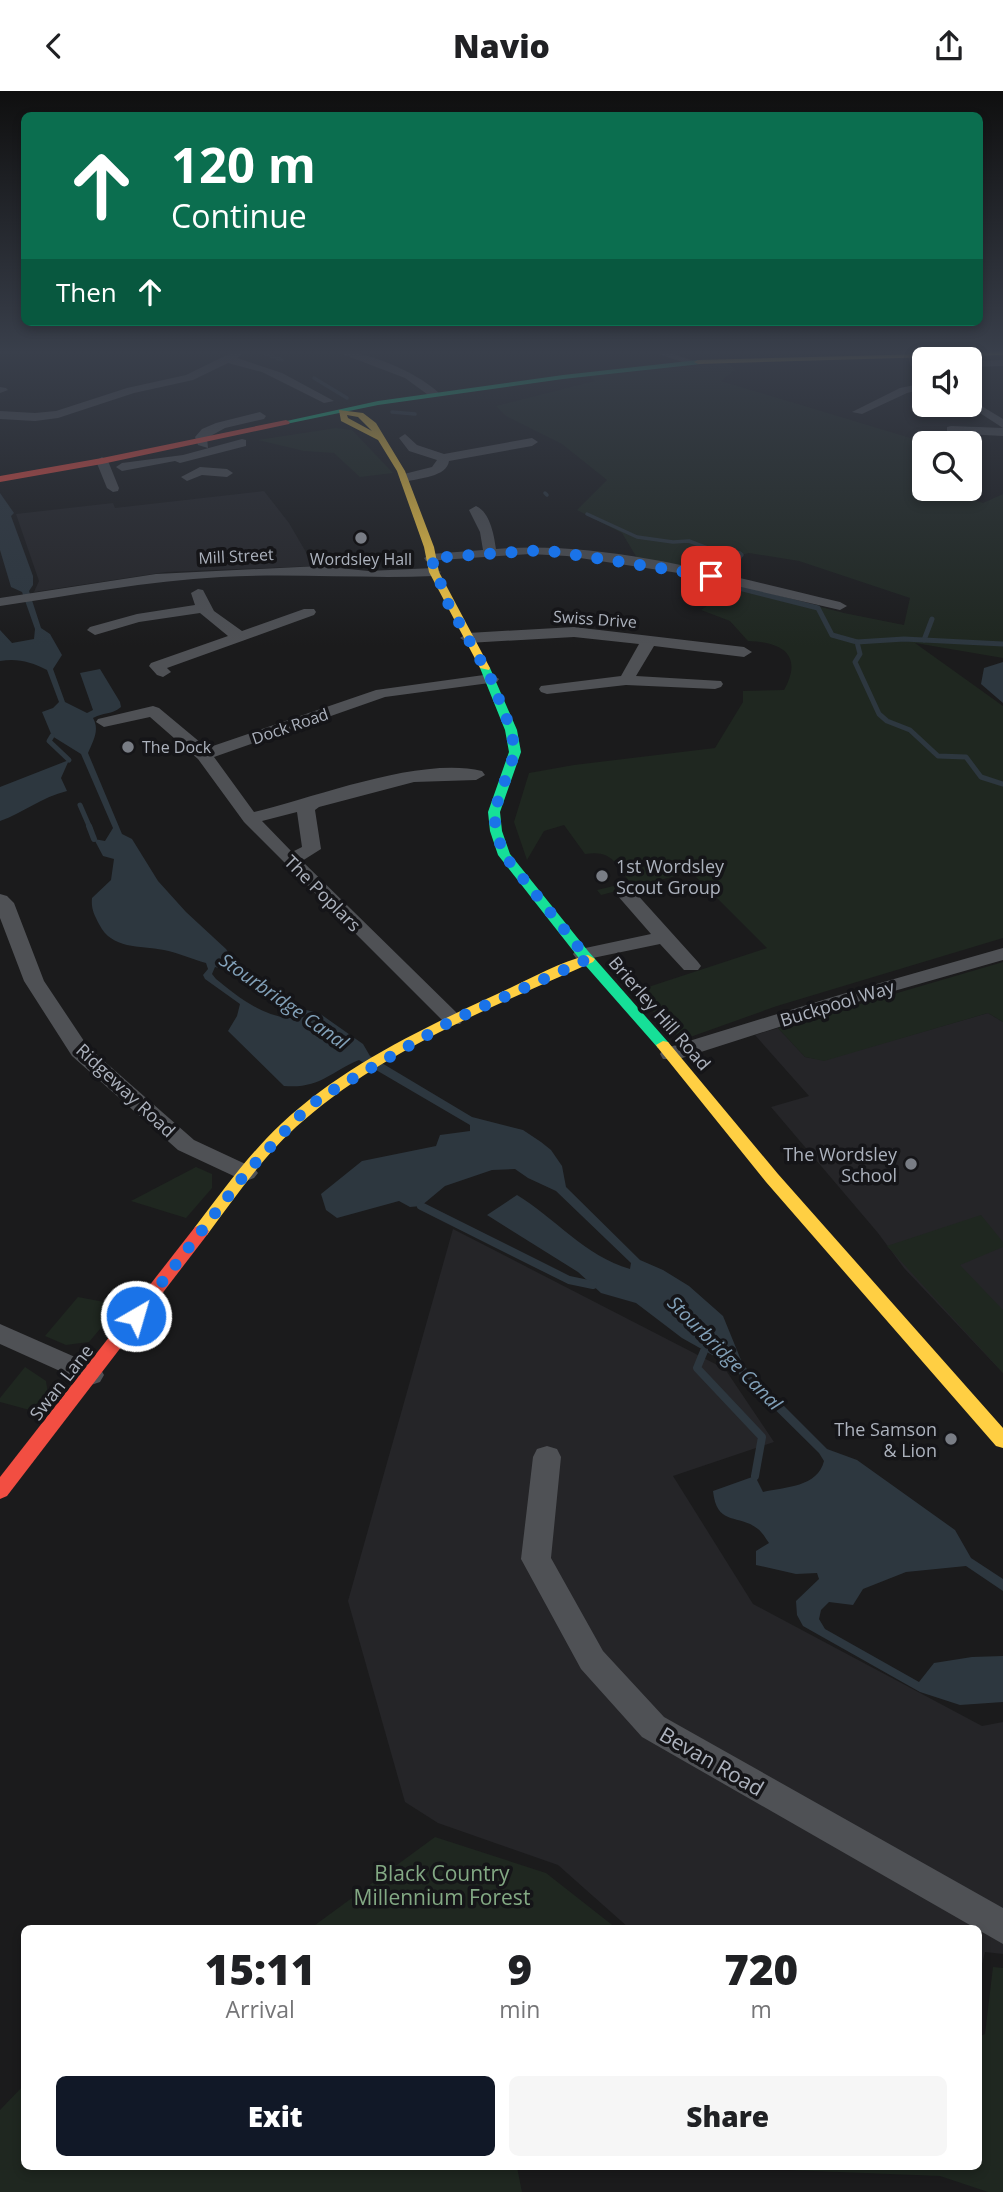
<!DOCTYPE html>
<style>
:root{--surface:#fff;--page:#f6f6f6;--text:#202124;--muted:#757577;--accent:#111827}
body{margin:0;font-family:"Open Sans",sans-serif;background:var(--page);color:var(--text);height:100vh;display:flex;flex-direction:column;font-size:26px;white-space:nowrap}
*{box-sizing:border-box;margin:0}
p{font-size:23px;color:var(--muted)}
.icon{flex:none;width:38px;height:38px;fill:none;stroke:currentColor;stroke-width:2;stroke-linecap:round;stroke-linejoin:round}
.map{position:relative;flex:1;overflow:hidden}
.drawer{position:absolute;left:21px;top:1834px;width:961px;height:245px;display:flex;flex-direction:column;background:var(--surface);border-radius:10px;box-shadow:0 4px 10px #0003}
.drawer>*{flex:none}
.banner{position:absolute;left:21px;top:21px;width:962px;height:214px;border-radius:10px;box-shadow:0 4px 10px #0003;background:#0b6e4f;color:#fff;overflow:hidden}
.buttons{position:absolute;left:912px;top:256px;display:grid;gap:14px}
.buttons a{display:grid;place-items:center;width:70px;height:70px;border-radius:10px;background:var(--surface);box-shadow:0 4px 10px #0003;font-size:35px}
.pin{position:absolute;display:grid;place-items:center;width:60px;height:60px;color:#fff;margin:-30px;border-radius:14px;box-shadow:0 4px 10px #0006}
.me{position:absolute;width:77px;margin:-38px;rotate:38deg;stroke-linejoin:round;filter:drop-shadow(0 0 5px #0008)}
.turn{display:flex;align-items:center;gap:24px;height:147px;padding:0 35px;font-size:32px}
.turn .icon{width:91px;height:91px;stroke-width:2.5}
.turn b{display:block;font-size:49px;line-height:60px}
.then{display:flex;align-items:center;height:66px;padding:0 35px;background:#0003;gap:14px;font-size:26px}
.eta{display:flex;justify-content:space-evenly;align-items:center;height:119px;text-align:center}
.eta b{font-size:42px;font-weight:800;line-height:49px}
.primary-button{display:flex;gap:14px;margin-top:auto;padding:14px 35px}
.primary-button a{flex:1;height:80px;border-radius:10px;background:var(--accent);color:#fff;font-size:28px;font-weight:800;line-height:80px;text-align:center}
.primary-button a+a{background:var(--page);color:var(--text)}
header{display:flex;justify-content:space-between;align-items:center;height:91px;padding:0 35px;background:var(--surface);font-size:32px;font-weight:800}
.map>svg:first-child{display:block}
.built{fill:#252528}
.green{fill:#1f2720}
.water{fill:#2d373f;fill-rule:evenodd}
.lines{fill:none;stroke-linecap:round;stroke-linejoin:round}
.stream-far3{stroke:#2d373f;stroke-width:3.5}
.stream-far2{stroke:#2d373f;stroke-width:5}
.stream-far1{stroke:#2d373f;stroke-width:6}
.stream{stroke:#2d373f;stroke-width:8}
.street{fill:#4f5155;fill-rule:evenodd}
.fast{fill:#16e098;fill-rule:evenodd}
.slow{fill:#ffcf43;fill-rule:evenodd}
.jam{fill:#f24e42;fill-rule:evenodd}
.route{stroke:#1a73e8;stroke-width:12;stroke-dasharray:0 21.6}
.poi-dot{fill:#797d85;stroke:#151518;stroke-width:2.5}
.labels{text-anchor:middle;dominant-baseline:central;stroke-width:7;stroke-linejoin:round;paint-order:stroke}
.far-street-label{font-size:16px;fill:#acb2bd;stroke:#151518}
.far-poi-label{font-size:16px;fill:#acb2bd;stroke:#151518}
.poi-label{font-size:18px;fill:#acb2bd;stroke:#151518;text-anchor:end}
.street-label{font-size:18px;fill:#acb2bd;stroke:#151518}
.water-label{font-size:19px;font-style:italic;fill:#82a1b9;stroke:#151518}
.near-street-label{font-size:21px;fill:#acb2bd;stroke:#151518}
.near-park-label{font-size:21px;fill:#83a984;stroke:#151518}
</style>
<header><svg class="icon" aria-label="back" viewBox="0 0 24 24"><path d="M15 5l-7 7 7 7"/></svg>Navio<svg class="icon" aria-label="share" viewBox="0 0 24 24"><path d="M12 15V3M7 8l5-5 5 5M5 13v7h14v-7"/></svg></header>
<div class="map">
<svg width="1003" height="2101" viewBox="0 0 1003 2101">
<rect width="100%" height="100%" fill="#1b1b1c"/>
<!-- built -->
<g class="built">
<path d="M 264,400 L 289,432 L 314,475 L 166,481 L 34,501 L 39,490 L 16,423 L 113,412 L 115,417 Z"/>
<path d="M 988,922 L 1003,931 L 1003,1282 L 904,1177 L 878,1142 L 771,1016 L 809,1005 L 755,944 L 778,937 L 805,966 L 824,969 Z"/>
<path d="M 453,1138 L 725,1278 L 774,1351 L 673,1385 L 753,1513 L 982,1635 L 1003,1631 L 1003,1863 L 985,1861 L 978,1889 L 978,1838 L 629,1837 L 558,1774 L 438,1732 L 405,1711 L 348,1510 Z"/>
</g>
<!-- green -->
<g class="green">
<path d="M 726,272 L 736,278 L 721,290 L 927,352 L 924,352 L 924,397 L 935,397 L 983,412 L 1003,403 L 1003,567 L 915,552 L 1003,615 L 1003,847 L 777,915 L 682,949 L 633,901 L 767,857 L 691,781 L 601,804 L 597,799 L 630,791 C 614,771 612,759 585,763 L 564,734 L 544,740 L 527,769 L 514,731 L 529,682 L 574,674 L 715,657 L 743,611 L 743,600 L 784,599 C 804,563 781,551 748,550 L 730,530 L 701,519 L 728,501 L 733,493 L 844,522 L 904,534 L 910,507 L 799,470 L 749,462 L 686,476 L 637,467 L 622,442 L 577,419 L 607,389 L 562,353 L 506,325 L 496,315 L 595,290 L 589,285 Z"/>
<path d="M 336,337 L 352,339 L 393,382 L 360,386 L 334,362 L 304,360 L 258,349 Z"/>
<path d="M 1003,871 L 1003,931 L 988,922 L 824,970 L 805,966 L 778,937 Z"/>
<path d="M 196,1076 L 212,1083 L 212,1097 L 186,1127 L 131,1110 Z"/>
<path d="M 981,1124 L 1003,1151 L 1003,1156 L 960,1174 L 1003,1219 L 1003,1282 L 887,1155 Z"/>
<path d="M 78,1206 L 120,1214 L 89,1251 L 66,1254 L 45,1245 Z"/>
<path d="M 25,1276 L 46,1290 L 48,1303 L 37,1321 L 0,1311 L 0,1307 Z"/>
<path d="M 435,1746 L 546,1782 L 616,1837 L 311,1837 Z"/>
<path d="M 993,1876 L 1003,1877 L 1003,2101 L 988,2101 L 940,2085 L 714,2076 L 978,2076 L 978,1946 L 985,1943 Z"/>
<path d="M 24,1994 L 24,2076 L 517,2076 L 522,2101 L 0,2101 L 0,2019 Z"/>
</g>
<!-- water -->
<g class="water">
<path d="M 0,402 L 14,422 L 11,425 L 33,485 L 33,494 L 29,500 L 41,537 L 50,543 L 62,564 L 53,578 L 65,611 L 87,622 L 93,619 L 80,582 L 100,578 L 120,611 L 121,616 C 112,624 103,621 93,627 C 100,639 93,650 88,662 L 122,743 L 132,748 L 158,790 L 186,821 L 226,858 L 238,875 L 306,919 L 319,922 L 363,953 L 370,965 L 472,1026 L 523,1039 L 541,1051 L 551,1059 L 562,1075 L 566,1096 L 640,1169 L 663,1179 L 689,1195 L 723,1225 L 743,1274 L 827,1358 L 857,1369 L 955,1439 L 971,1467 L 1003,1488 L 1003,1500 L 966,1475 L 906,1481 L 863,1498 L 853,1514 L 829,1511 L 821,1519 L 819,1528 L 825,1538 L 919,1591 L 934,1572 L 972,1566 L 1003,1565 L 1003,1611 L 960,1614 L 920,1601 L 803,1535 L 797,1524 L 796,1510 L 819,1488 L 817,1482 L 796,1483 L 756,1474 L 756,1460 L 769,1452 C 766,1448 762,1441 758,1438 C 738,1422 717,1436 713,1400 L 755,1385 L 763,1401 C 785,1396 818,1396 824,1370 L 819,1362 L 730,1274 L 682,1247 L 636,1212 L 601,1202 L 578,1181 L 487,1124 L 517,1104 C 555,1127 585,1165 630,1178 L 631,1172 L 556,1100 L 528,1087 L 515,1078 L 492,1079 L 445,1095 L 421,1115 L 410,1116 L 399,1110 L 337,1127 L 326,1119 L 321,1103 L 362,1070 L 436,1055 L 440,1044 L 470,1040 L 470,1034 L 359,969 C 330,981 320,998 284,995 L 228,940 L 237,925 L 240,913 L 205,888 L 203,884 L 208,878 L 206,872 C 192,868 179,862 164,859 C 139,854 112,859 99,833 C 94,823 91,818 92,807 L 111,789 L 114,768 L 103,765 L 94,748 L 105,750 L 113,737 L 81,663 L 52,645 L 42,621 L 53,617 L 59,611 L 47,579 C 31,571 18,567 0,570 L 0,539 L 12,552 L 34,548 L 35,538 L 22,501 L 11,496 L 0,459 ZM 215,876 L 233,881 L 299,923 L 299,927 C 268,930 238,906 216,888 L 212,883 Z"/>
<path d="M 1003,571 L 1003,612 L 981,593 L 984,577 Z"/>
<path d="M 69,669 L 61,687 L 67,700 C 42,706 23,722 0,730 L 0,696 Z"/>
</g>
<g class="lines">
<!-- stream-far3 -->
<g class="stream-far3">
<path d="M 260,261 L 282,269"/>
<path d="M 314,287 L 347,307"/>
<path d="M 392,321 L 415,323"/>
<path d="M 545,402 L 547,404"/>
<path d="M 587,423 L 637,446 L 673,451 L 689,450 L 710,458 L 740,462 L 742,464 L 737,469"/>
</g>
<!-- stream-far2 -->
<g class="stream-far2">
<path d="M 733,486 L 733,473 L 739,467"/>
<path d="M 739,497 L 818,517 L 832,544 L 857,551 L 860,563 L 855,571 L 879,623 L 887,630 L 910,639 L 938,665 L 966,666 L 981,686 L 1003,693"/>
<path d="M 924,549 L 932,528"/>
<path d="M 857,551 L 904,548 L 1003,553"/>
<path d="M 52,645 L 49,650 L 69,669"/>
<path d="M 80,714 L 90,737"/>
</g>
<!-- stream-far1 -->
<path class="stream-far1" d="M 89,735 L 94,748"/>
<!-- stream -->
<g class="stream">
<path d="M 421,1115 L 569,1189 L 593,1194"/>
<path d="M 704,1260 L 697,1277 L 762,1346 L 755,1385"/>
</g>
<!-- street -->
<g class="street">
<path d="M 233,261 L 245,261 L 237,267 L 282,282 L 334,310 L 324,312 L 262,281 L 228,272 L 193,289 L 134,302 L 58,327 L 35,330 L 0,328 L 0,320 L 35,322 L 56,320 L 127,297 L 186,284 Z"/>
<path d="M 337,261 C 365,258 421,283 441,304 L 431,306 L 405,287 Z"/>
<path d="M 652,261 L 667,261 L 697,271 L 692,274 Z"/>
<path d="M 907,261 L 915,261 L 924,275 L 924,283 L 910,274 Z"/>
<path d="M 1003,269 L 1003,275 L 970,276 L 970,270 Z"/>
<path d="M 924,292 L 924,298 L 907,302 L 862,323 L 852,321 L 900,297 Z"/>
<path d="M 0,296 L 6,297 L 8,299 L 0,302 Z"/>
<path d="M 970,308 L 1003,328 L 1003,337 L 966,313 L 970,313 Z"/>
<path d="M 260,321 L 266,325 L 264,328 L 225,337 L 207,347 L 208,357 L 198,354 L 195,346 L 202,338 L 216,332 Z"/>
<path d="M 951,335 L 1003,337 L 1003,345 L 947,342 L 947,336 Z"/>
<path d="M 405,343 L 417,354 L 444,363 L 532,347 L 538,351 L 532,355 L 449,370 C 447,386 419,387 405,391 L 400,390 L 400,384 L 432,376 L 437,369 L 409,360 L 399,347 Z"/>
<path d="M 242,348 L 246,349 L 246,355 L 180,372 L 175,370 L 122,380 L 116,376 L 122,372 L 183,364 Z"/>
<path d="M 102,366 L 108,370 L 119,397 L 118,400 L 113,401 L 107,397 L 96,370 Z"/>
<path d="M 200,376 L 227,378 L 233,382 L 227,386 L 202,384 L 187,390 L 181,386 Z"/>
<path d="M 476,415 C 490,421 494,444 496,458 C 608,449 731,486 840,511 L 847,515 L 840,519 L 685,483 L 567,465 L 530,463 L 426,470 L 424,467 L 431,463 L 483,459 L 480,441 L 469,419 Z"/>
<path d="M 320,475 L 368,480 L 434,477 L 441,481 L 434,485 C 363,488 293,482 221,486 C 147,490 74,504 0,515 L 0,507 L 156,483 Z"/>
<path d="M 198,498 L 203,499 L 214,520 L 242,540 L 304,518 L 314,518 L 316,521 L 314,524 L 167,577 L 171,581 L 163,586 L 157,584 L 149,575 L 151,572 L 228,545 L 200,522 L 139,531 L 95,544 L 87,539 L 90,536 L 137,523 L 195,514 L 191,502 Z"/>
<path d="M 574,536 L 744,556 L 752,561 L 744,566 L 654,555 L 636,585 L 721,590 L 723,593 L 721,596 L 715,598 L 626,594 L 547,603 L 541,601 L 539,598 L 541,595 L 621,585 L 639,553 L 574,546 L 468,552 L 460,547 L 468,542 Z"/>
<path d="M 491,583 L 499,588 L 497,591 L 385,606 L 214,666 L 254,721 C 317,706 420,665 482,680 L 485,684 L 476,689 L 414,691 L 319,716 L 315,719 L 321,758 L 302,770 L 460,925 L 463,929 L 460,933 L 446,933 L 244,731 L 198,668 L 150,626 L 104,636 L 96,631 L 98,628 L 153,615 L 159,617 L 207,657 L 376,599 ZM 297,721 L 302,756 L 292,761 L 262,730 Z"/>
<path d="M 627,798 L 634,800 L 698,871 L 701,875 L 698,879 L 684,879 L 660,853 L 583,869 L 576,867 L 573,863 L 576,859 L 651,843 L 617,804 Z"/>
<path d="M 0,803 L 7,805 L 14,812 L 44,890 L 88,956 L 194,1049 L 254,1077 L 258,1082 L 254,1087 L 246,1090 L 238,1087 L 178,1059 L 72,965 L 24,890 L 0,827 Z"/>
<path d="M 1003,857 L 1003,869 L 873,906 L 679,968 L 663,968 L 660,963 L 663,958 L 859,898 Z"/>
<path d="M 0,1233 L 100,1277 L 104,1284 L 100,1291 L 91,1294 L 0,1253 Z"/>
<path d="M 547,1355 L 557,1358 L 561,1366 L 551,1467 L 603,1560 L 664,1626 L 1003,1817 L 1003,1853 L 642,1646 L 581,1578 L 521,1468 L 533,1366 L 537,1358 Z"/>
</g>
<!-- fast -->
<g class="fast">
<path d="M 698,269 L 701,273 L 563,288 L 378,314 L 286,333 L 282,331 L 378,310 L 563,284 Z"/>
<path d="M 485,574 L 490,577 L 517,639 L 521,661 L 500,721 L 502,740 L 510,763 L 588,860 L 668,951 L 670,954 L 668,957 L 658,957 L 578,866 L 498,764 L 490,740 L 488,721 L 509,661 L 505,639 L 480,577 Z"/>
</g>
<!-- slow -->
<g class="slow">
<path d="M 1003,261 L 1003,264 L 698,273 L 694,271 L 698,269 Z"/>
<path d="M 339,319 L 363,322 L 376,332 L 405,380 L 434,456 L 439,481 L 490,577 L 489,579 L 480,577 L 429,481 L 424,456 L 397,380 L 378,349 L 341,330 ZM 347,324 L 358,326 L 372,340 L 348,327 Z"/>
<path d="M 588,864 L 595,868 L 593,871 C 493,916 387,957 303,1030 C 265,1062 237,1104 207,1144 L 195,1144 L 193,1140 L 195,1136 C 222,1101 248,1064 281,1033 C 342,976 419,939 495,904 C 525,891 556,872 588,864 Z"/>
<path d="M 663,950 L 668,951 L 778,1083 L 1003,1337 L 1003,1357 L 996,1355 L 766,1091 L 658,957 L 656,954 Z"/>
</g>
<!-- jam -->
<g class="jam">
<path d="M 286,329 L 290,331 L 289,333 L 102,373 L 0,391 L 0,385 L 102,367 Z"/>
<path d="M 201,1134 L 209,1140 L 207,1144 L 7,1405 L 0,1408 L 0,1386 L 195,1136 Z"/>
</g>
</g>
<!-- sky -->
<linearGradient id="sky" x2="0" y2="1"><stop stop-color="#0f0f0f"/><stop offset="0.47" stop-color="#393f4b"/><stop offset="1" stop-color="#393f4b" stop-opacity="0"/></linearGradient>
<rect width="1003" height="555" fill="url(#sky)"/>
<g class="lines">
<!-- route -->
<path class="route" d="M 136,1225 L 246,1082 L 297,1027 L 321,1006 L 453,929 L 588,868 L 504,764 L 496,740 L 494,721 L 515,661 L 511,639 L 491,588 L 448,512 L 431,467 L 544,459 L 711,485"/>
</g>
<!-- markers -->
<g class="poi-dot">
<circle cx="361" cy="447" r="7"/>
<circle cx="128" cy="656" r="7"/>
<circle cx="602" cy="785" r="7"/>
<circle cx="911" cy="1073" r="7"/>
<circle cx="951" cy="1348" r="7"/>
</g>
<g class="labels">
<!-- far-street labels -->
<g class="far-street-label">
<text transform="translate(236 465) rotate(-3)">Mill Street</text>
<text transform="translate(595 528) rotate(4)">Swiss Drive</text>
<text transform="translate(290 635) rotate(-19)">Dock Road</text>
</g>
<!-- far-poi labels -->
<g class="far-poi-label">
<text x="361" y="468">Wordsley Hall</text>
<text x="142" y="656" text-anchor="start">The Dock</text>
</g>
<!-- poi labels -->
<g class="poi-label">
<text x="616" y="775" text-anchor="start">1st Wordsley<tspan x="616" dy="21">Scout Group</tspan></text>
<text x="897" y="1063">The Wordsley<tspan x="897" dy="21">School</tspan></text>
<text x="937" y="1338">The Samson<tspan x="937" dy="21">&amp; Lion</tspan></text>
</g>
<!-- street labels -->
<g class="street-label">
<text transform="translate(323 802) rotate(45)">The Poplars</text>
<text transform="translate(837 912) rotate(-17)">Buckpool Way</text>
<text transform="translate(660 922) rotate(49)">Brierley Hill Road</text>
<text transform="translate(126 999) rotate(43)">Ridgeway Road</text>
<text transform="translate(61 1291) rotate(-52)">Swan Lane</text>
</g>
<!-- water labels -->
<g class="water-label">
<text transform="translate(284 910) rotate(35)">Stourbridge Canal</text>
<text transform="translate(725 1262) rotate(45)">Stourbridge Canal</text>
</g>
<!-- near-street labels -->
<g class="near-street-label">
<text transform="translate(712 1670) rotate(30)">Bevan Road</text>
</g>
<!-- near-park labels -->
<g class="near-park-label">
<text x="442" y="1782">Black Country<tspan x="442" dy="24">Millennium Forest</tspan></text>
</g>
</g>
</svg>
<div class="buttons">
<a><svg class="icon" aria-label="sound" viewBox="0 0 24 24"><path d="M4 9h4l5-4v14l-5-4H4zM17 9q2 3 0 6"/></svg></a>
<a><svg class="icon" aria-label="search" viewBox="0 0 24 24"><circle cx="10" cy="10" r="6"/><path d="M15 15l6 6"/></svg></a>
</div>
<div class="pin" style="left:711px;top:485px;background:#d93025"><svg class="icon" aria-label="arrive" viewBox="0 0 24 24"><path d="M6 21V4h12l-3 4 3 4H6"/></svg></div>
<svg class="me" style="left:136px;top:1225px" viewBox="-20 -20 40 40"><circle r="17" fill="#1a73e8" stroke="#fff" stroke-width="3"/><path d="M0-11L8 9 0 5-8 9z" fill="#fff"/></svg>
<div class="banner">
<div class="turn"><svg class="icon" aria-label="ahead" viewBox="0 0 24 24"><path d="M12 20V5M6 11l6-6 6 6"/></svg><div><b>120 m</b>Continue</div></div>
<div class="then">Then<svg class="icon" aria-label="ahead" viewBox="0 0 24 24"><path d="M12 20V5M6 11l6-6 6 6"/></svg></div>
</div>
<section class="drawer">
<div class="eta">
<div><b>15:11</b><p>Arrival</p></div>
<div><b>9</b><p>min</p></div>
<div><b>720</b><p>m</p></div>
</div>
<div class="primary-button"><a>Exit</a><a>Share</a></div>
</section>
</div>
